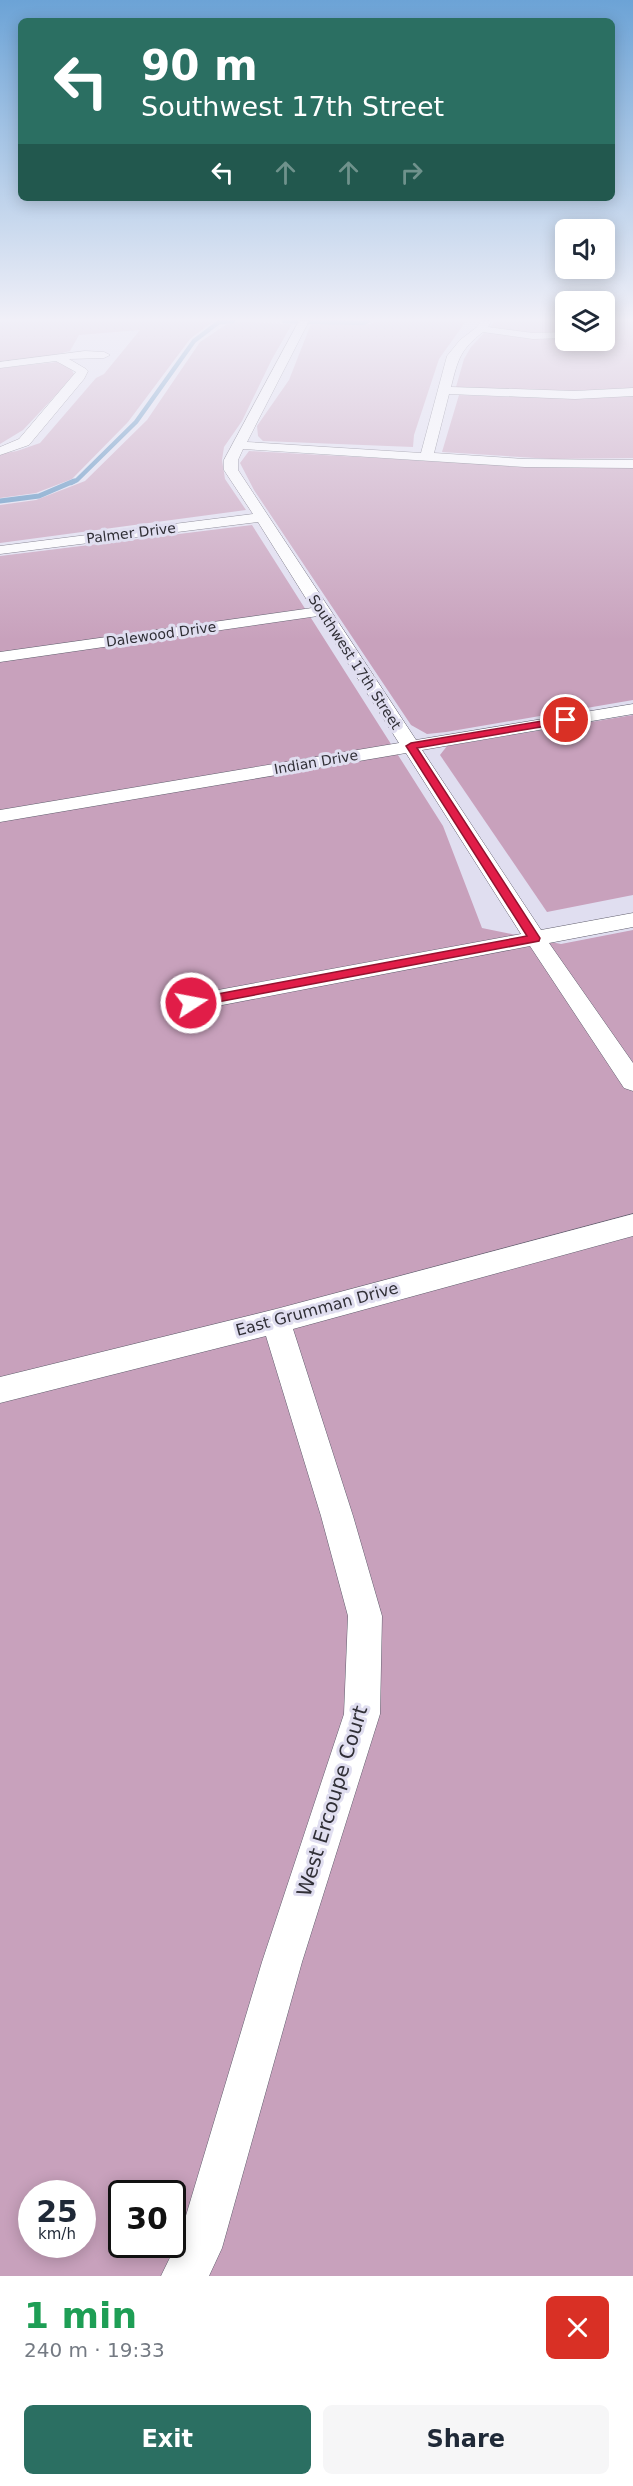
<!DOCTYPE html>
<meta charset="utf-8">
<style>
:root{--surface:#fff;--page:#f6f6f7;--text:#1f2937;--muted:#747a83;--accent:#2b6f62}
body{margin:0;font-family:"DejaVu Sans",sans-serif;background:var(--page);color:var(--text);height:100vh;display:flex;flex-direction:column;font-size:22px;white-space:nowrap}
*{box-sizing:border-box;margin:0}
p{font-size:20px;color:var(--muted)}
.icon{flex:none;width:33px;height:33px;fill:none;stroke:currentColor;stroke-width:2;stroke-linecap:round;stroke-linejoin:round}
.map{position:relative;height:2276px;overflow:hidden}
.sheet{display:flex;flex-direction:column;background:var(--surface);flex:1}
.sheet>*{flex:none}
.hud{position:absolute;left:18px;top:18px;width:597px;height:183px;border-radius:9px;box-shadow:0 3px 15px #0003;background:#2b6f62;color:#fff;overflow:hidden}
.controls{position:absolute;left:555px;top:219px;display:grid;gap:12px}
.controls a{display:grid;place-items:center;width:60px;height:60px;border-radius:9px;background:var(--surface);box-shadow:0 3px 15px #0003;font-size:30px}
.speed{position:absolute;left:18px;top:2180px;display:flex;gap:12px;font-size:30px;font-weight:700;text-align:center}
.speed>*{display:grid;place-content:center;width:78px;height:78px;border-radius:50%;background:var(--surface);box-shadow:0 3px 15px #0003;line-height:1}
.speed small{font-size:15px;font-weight:400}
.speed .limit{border:3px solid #111;border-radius:9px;background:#fff;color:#111}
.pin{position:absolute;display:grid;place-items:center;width:51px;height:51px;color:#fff;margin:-26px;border:3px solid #fff;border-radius:50%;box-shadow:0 2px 6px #0007}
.me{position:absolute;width:66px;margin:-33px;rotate:79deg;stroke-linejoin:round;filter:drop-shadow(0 0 4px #0008)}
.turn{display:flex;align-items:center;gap:21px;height:126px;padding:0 24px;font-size:27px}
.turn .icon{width:78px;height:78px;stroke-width:2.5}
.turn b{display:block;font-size:42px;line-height:51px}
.lanes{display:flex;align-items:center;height:57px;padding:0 24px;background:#0003;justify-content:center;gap:30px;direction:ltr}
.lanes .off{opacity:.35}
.round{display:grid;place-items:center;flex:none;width:63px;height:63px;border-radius:9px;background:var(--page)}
.headline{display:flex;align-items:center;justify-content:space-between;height:102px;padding:0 24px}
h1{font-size:36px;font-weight:600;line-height:45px;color:#1e9e55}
.button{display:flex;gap:12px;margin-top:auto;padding:12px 24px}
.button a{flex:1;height:69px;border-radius:9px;background:var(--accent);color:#fff;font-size:24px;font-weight:600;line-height:69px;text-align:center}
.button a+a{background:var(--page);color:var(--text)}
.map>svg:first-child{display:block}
.green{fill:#c8a1bc;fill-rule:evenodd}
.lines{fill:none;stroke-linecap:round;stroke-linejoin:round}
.stream-far1{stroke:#528abb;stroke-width:4.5}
.stream{stroke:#528abb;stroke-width:5}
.street-casing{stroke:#605e6d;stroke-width:1}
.street{fill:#fff;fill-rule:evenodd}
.route{fill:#e11d48;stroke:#92132f;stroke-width:1.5}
.labels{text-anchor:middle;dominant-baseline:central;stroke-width:6;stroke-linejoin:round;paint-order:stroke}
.far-street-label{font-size:14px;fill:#302f36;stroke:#e0def0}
.street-label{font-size:16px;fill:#302f36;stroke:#e0def0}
.near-street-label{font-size:20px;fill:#302f36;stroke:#e0def0}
</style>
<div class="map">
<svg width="633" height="2276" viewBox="0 0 633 2276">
<rect width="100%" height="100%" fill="#e0def0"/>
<!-- green -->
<g class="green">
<path d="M 0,321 L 217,321 L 208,325 L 190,339 L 128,422 L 72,479 L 36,493 L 0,498 L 0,454 L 17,451 L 40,443 L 96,378 L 104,374 L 140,330 L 79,335 L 70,351 L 47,357 L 0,361 Z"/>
<path d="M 381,321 L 466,321 L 439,359 L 414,435 L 413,447 L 263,441 L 258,436 L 257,426 L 289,380 L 311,324 L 369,324 Z"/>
<path d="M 495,321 L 565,321 L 566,340 L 604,340 L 605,321 L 633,321 L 633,388 L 568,391 L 456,387 L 464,359 L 471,347 Z"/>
<path d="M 243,322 L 292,324 L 272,359 L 242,421 L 224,447 L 222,460 L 225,479 L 246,510 L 0,543 L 0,505 L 36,500 L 85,481 L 147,420 L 200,342 L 227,324 Z"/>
<path d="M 57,362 L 70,367 L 74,374 L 72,378 L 23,430 L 0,444 L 0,368 Z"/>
<path d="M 459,395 L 578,399 L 633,395 L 633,458 L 552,459 L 442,452 Z"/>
<path d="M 249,451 C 377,457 505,468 633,467 L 633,700 L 446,732 L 427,734 L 411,725 L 254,490 L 240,463 Z"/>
<path d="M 252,525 L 443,826 L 482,928 L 561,944 L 633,930 L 633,2276 L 0,2276 L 0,556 ZM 32,2193 L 82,2193 L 82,2244 L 32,2244 ZM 122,2193 L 172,2193 L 172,2244 L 122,2244 Z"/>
<path d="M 633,715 L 633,895 L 547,912 L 440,755 L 447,746 Z"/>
</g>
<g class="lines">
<!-- stream-far1 -->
<g class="stream-far1">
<path d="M 284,321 L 363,323 L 368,321"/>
<path d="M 71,483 L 77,480 L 136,422 L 194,341 L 219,322 L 233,321"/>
</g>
<!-- stream -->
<path class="stream" d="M 0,501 L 39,496 L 74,481"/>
<defs>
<g id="street">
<path d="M 299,321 L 309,321 L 247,442 L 421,453 L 447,356 L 460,340 L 477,327 L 481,321 L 491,321 L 488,327 L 533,333 L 566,332 L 566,338 L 533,339 L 483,332 C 460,350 458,359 451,387 L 575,391 L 633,388 L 633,396 L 575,399 L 449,394 L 434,453 L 525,459 L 633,460 L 633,468 L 525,467 L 243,449 L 238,460 L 238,470 L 416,740 L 633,704 L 633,714 L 422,750 L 541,930 L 633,913 L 633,927 L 549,943 L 633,1063 L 633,1091 L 624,1088 L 530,946 L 191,1011 L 183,1009 L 179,1003 L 183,997 L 191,995 L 521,934 L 406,753 L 0,822 L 0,810 L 399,743 L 318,616 L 0,662 L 0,652 L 312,608 L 258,522 L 0,554 L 0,546 L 253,514 L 224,470 L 224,460 Z"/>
<path d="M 85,351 L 104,352 L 110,355 L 104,358 L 69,359 L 86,369 L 88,371 L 84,379 L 29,445 L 0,455 L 0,447 L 19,439 L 76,372 L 56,361 L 0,368 L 0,362 Z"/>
<path d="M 633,1214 L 633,1236 L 293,1329 L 353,1516 L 382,1616 L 380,1714 L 302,1962 L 222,2248 L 209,2276 L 161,2276 L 179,2239 L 262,1962 L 344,1714 L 348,1616 L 321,1516 L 266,1336 L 0,1403 L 0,1377 L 276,1309 Z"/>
</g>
</defs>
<!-- street casing -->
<use href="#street" class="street-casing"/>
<!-- street -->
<use href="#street" class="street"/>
</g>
<!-- sky -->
<linearGradient id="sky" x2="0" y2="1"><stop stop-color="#6ca3d6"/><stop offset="0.5" stop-color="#f1f0f8"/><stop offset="1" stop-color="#f1f0f8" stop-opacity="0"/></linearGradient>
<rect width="633" height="640" fill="url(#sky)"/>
<!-- route -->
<path class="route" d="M 566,717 L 570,718 L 570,722 L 417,748 L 540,938 L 539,941 L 191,1007 L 187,1006 L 185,1003 L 191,999 L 527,936 L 406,746 L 411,743 Z"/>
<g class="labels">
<!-- far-street labels -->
<g class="far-street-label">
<text transform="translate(131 533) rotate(-7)">Palmer Drive</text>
<text transform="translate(161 634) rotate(-8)">Dalewood Drive</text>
<text transform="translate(355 662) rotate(57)">Southwest 17th Street</text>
<text transform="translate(316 762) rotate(-10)">Indian Drive</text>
</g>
<!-- street labels -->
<g class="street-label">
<text transform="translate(317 1309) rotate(-15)">East Grumman Drive</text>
</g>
<!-- near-street labels -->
<g class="near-street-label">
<text transform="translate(332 1801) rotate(-73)">West Ercoupe Court</text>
</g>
</g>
</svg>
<div class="controls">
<a><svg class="icon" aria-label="sound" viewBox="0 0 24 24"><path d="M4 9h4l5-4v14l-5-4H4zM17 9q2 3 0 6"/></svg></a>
<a><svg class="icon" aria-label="layers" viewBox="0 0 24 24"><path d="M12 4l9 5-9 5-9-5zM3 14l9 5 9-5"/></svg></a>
</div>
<div class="speed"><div>25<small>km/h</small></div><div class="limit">30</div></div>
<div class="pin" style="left:566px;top:720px;background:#d93025"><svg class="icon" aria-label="arrive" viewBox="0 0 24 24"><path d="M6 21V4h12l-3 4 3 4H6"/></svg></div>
<svg class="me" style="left:191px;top:1003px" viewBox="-20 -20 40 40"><circle r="17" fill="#e11d48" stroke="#fff" stroke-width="3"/><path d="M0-11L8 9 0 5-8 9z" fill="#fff"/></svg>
<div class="hud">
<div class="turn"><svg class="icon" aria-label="left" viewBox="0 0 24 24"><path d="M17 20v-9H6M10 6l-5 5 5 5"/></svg><div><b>90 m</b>Southwest 17th Street</div></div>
<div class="lanes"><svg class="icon" aria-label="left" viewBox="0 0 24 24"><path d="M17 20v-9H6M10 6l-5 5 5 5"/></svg><svg class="icon off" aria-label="ahead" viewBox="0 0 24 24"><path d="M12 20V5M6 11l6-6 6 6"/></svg><svg class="icon off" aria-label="ahead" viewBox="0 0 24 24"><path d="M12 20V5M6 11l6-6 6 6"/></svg><svg class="icon off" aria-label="right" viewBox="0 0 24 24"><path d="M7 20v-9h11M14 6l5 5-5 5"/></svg></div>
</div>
</div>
<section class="sheet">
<div class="headline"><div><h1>1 min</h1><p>240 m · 19:33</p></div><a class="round" style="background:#d93025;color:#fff"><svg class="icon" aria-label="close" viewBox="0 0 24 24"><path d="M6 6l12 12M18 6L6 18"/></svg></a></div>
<div class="button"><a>Exit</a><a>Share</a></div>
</section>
